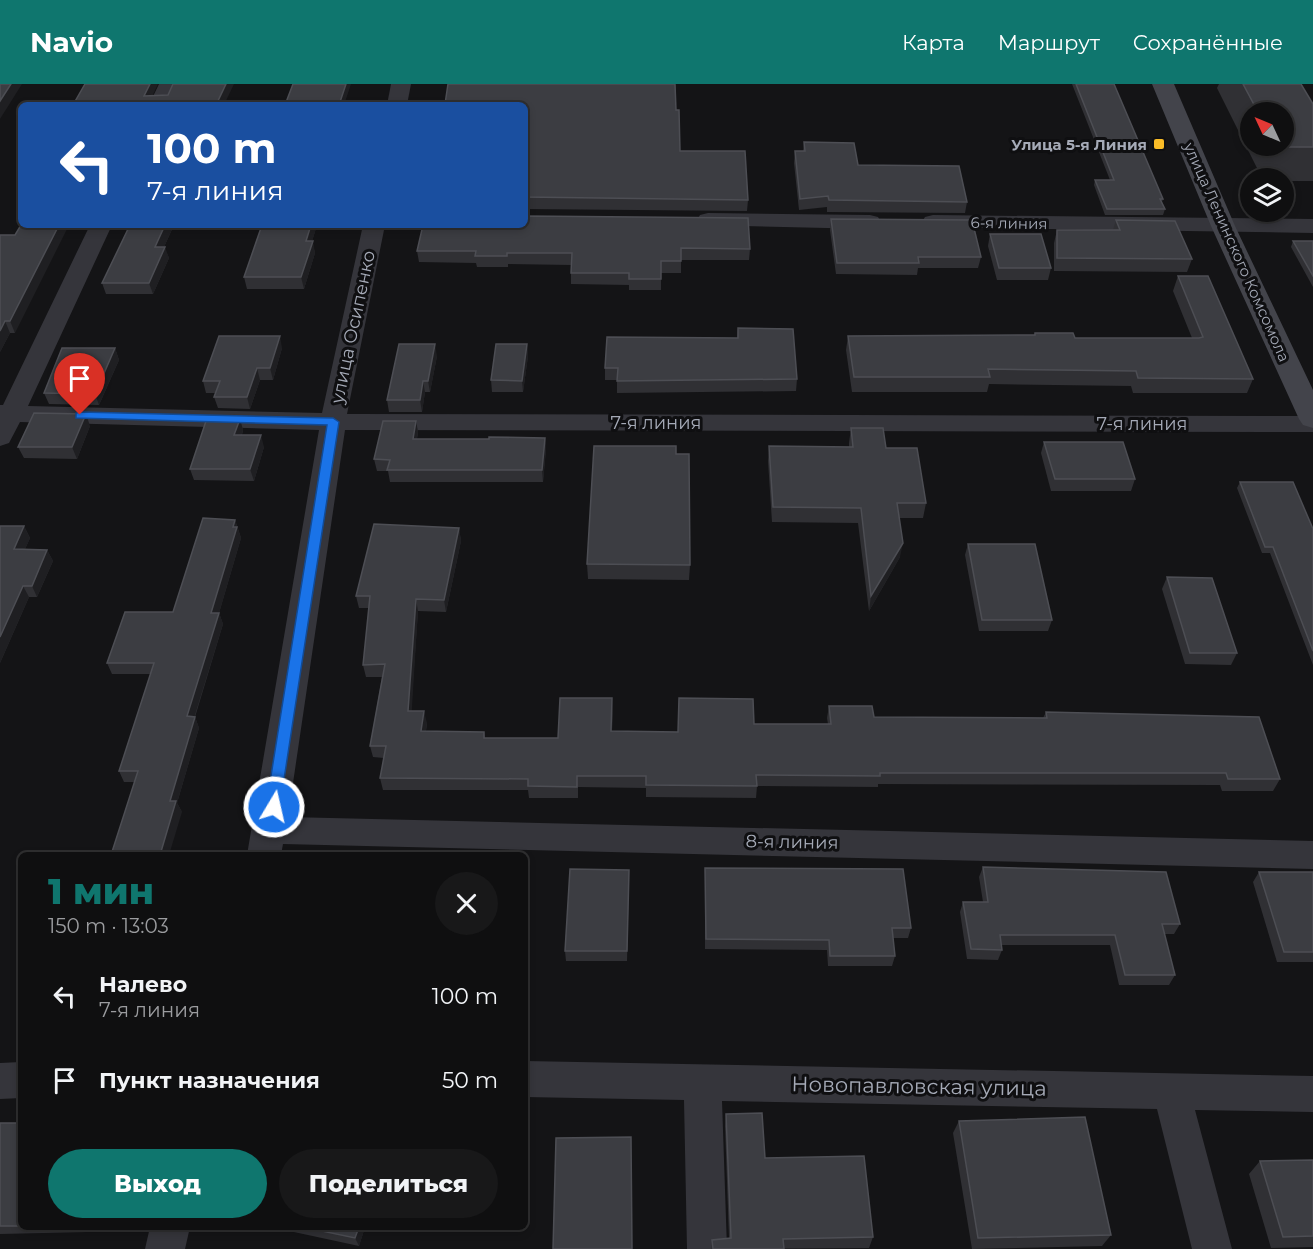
<!DOCTYPE html>
<html lang="ru">
<meta charset="utf-8">
<style>
:root{--surface:#0f0f10;--page:#181819;--text:#f1f3f6;--muted:#9b9c9f;--line:#2f2f30;--accent:#0f766e}
body{margin:0;font-family:Montserrat,sans-serif;background:var(--page);color:var(--text);height:100vh;display:flex;flex-direction:column;font-size:22px;white-space:nowrap}
*{box-sizing:border-box;margin:0}
p{font-size:20px;color:var(--muted)}
.icon{flex:none;width:33px;height:33px;fill:none;stroke:currentColor;stroke-width:2;stroke-linecap:round;stroke-linejoin:round}
.map{position:relative;flex:1;overflow:hidden}
.drawer{position:absolute;left:18px;top:768px;width:510px;height:378px;display:flex;flex-direction:column;background:var(--surface);border-radius:9px;box-shadow:0 3px 9px #0003,0 0 0 2px var(--line)}
.drawer>*{flex:none}
.hud{position:absolute;left:18px;top:18px;width:510px;height:126px;border-radius:9px;box-shadow:0 3px 9px #0003,0 0 0 2px var(--line);background:#1a4fa0;color:#fff;overflow:hidden}
.needle{width:39px;rotate:314deg}
.tools{position:absolute;left:1240px;top:18px;display:grid;gap:12px}
.tools a{display:grid;place-items:center;width:54px;height:54px;border-radius:50%;background:var(--surface);box-shadow:0 3px 9px #0003,0 0 0 2px var(--line);font-size:30px}
.pin{position:absolute;display:grid;place-items:center;width:51px;height:51px;color:#fff;margin:-62px -26px;border-radius:50% 50% 50% 0;rotate:-45deg;box-shadow:0 0 6px #0007}
.pin .icon{rotate:45deg}
.me{position:absolute;width:66px;margin:-33px;rotate:9deg;stroke-linejoin:round;filter:drop-shadow(0 0 4px #0008)}
.turn{display:flex;align-items:center;gap:21px;height:126px;padding:0 30px;font-size:27px}
.turn .icon{width:78px;height:78px;stroke-width:2.5}
.turn b{display:block;font-size:42px;line-height:51px}
.round{display:grid;place-items:center;flex:none;width:63px;height:63px;border-radius:32px;background:var(--page)}
.summary{display:flex;align-items:center;justify-content:space-between;height:102px;padding:0 30px}
h1{font-size:36px;font-weight:800;line-height:45px;color:var(--accent)}
.primary-button{display:flex;gap:12px;margin-top:auto;padding:12px 30px}
.primary-button a{flex:1;height:69px;border-radius:36px;background:var(--accent);color:#fff;font-size:24px;font-weight:800;line-height:69px;text-align:center}
.primary-button a+a{background:var(--page);color:var(--text)}
ul{padding:0;list-style:none}
li{display:flex;align-items:center;gap:18px;height:84px;padding:0 30px}
li div{flex:1}
li b{display:block;font-size:22px}
li em{font-style:normal}
header{display:flex;align-items:center;gap:36px;box-sizing:border-box;height:84px;padding:0 30px;background:var(--accent);color:#fff}
header strong{font-size:28px}
nav{display:flex;gap:33px;margin-inline-start:auto;font-size:21px}
.map>svg:first-child{display:block}
.lines{fill:none;stroke-linecap:round;stroke-linejoin:round}
.street{fill:#35353b;fill-rule:evenodd}
.secondary{fill:#43444b;fill-rule:evenodd}
.wall{fill:#303034;fill-rule:evenodd}
.shaded-wall{fill:#1f1f22}
.building{fill:#3c3d42;stroke:#4d4e54;stroke-width:1.5}
.route{fill:#1a73e8;stroke:#114b97;stroke-width:1.5}
.poi-dot{fill:#fabc27;stroke:#0f0f11;stroke-width:2}
.labels{text-anchor:middle;dominant-baseline:central;stroke-width:6;stroke-linejoin:round;paint-order:stroke}
.far-poi-label{font-size:15px;font-weight:bold;fill:#a5aab7;stroke:#0f0f11;text-anchor:end}
.far-street-label{font-size:15px;fill:#a5aab7;stroke:#0f0f11}
.street-label{font-size:18px;fill:#a5aab7;stroke:#0f0f11}
.near-street-label{font-size:21px;fill:#a5aab7;stroke:#0f0f11}
</style>
<header>
<strong>Navio</strong>
<nav><a>Карта</a><a>Маршрут</a><a>Сохранённые</a></nav>
</header>
<div class="map">
<svg width="1313" height="1165" viewBox="0 0 1313 1165">
<rect width="100%" height="100%" fill="#141416"/>
<g class="lines">
<!-- street -->
<g class="street">
<path d="M 159,0 L 179,0 L 169,21 L 149,21 Z"/>
<path d="M 391,0 L 411,0 L 407,21 L 387,21 Z"/>
<path d="M 708,129 L 870,131 L 878,133 L 881,138 L 878,143 L 870,145 L 700,141 L 697,136 L 700,131 Z"/>
<path d="M 933,131 L 1313,135 L 1313,149 L 925,143 L 922,138 L 925,133 Z"/>
<path d="M 90,141 L 112,141 L 28,322 L 322,329 L 363,141 L 385,141 L 347,330 L 1313,332 L 1313,348 L 345,346 L 288,733 L 1313,757 L 1313,785 L 283,760 L 281,771 L 247,771 L 319,346 L 20,338 L 9,359 L 0,362 L 0,321 L 3,321 Z"/>
<path d="M 525,977 L 1313,992 L 1313,1028 L 1195,1026 L 1232,1165 L 1192,1165 L 1157,1025 L 722,1017 L 727,1165 L 687,1165 L 684,1016 L 525,1013 Z"/>
<path d="M 21,978 L 21,1014 L 0,1015 L 0,979 Z"/>
<path d="M 150,1143 L 190,1143 L 185,1165 L 145,1165 Z"/>
</g>
<!-- secondary -->
<path class="secondary" d="M 1152,0 L 1174,0 L 1235,142 L 1313,306 L 1313,344 L 1303,341 L 1299,335 L 1211,142 Z"/>
</g>
<!-- wall -->
<g class="wall">
<path d="M 1072,0 L 1114,0 L 1163,115 L 1162,118 L 1165,125 L 1163,131 L 1105,131 L 1094,101 L 1095,96 L 1110,96 Z"/>
<path d="M 1219,0 L 1301,0 L 1313,20 L 1313,97 L 1284,97 L 1284,94 L 1262,94 L 1217,4 ZM 1251,28 L 1284,28 L 1284,62 L 1251,62 Z"/>
<path d="M 525,21 L 680,67 L 748,116 L 747,127 L 525,125 Z"/>
<path d="M 804,58 L 858,81 L 967,118 L 965,129 L 827,128 L 827,123 L 799,126 L 794,79 L 795,67 L 803,67 Z"/>
<path d="M 831,135 L 981,173 L 978,184 L 918,184 L 917,191 L 836,190 L 830,146 Z"/>
<path d="M 1116,136 L 1192,175 L 1187,188 L 1054,187 L 1054,159 L 1057,146 L 1113,146 Z"/>
<path d="M 125,141 L 174,141 L 164,163 L 169,174 L 153,210 L 106,210 L 102,199 L 127,147 Z"/>
<path d="M 262,141 L 317,141 L 312,157 L 315,169 L 304,205 L 247,205 L 244,193 Z"/>
<path d="M 423,141 L 750,165 L 749,176 L 681,176 L 681,189 L 661,189 L 661,206 L 629,206 L 629,201 L 571,200 L 571,181 L 508,180 L 508,183 L 477,183 L 476,179 L 419,178 L 417,167 Z"/>
<path d="M 990,150 L 1051,184 L 1048,196 L 997,196 L 988,162 Z"/>
<path d="M 0,151 L 15,249 L 10,249 L 0,268 Z"/>
<path d="M 1293,157 L 1313,157 L 1313,203 L 1291,163 Z"/>
<path d="M 1178,192 L 1253,295 L 1247,309 L 1133,309 L 1131,302 L 989,300 L 987,308 L 852,308 L 846,266 L 848,252 L 1034,251 L 1035,249 L 1075,254 L 1192,254 L 1173,207 Z"/>
<path d="M 738,244 L 797,295 L 796,307 L 617,309 L 617,296 L 605,296 L 605,284 L 737,254 Z"/>
<path d="M 527,260 L 528,272 L 523,308 L 492,308 L 491,296 Z"/>
<path d="M 115,264 L 119,276 L 99,321 L 49,320 L 44,309 Z"/>
<path d="M 282,264 L 273,296 L 260,296 L 250,325 L 218,324 L 214,313 L 216,309 L 206,309 L 203,297 Z"/>
<path d="M 437,272 L 430,308 L 425,308 L 422,328 L 389,328 L 387,316 Z"/>
<path d="M 240,335 L 243,346 L 242,351 L 264,363 L 254,397 L 194,396 L 190,385 Z"/>
<path d="M 416,337 L 418,348 L 417,355 L 489,355 L 545,354 L 546,365 L 543,398 L 390,398 L 388,387 L 377,387 L 374,375 Z"/>
<path d="M 90,342 L 77,375 L 24,374 L 18,363 Z"/>
<path d="M 851,344 L 886,364 L 926,419 L 923,434 L 899,434 L 900,473 L 869,527 L 858,439 L 772,438 L 768,377 L 769,362 L 849,363 L 849,359 Z"/>
<path d="M 1044,358 L 1135,395 L 1131,407 L 1051,407 L 1041,369 Z"/>
<path d="M 676,370 L 690,481 L 689,496 L 588,495 L 587,480 Z"/>
<path d="M 1240,398 L 1313,445 L 1313,581 L 1270,469 L 1262,469 L 1237,404 Z"/>
<path d="M 235,436 L 241,454 L 219,529 L 223,540 L 195,633 L 199,644 L 177,719 L 182,728 L 135,698 L 124,698 L 119,687 L 151,590 L 112,590 L 107,579 L 173,528 Z"/>
<path d="M 0,442 L 24,442 L 30,454 L 25,465 L 47,466 L 53,477 L 37,513 L 29,513 L 0,579 Z"/>
<path d="M 459,444 L 461,457 L 446,528 L 418,527 L 411,627 L 427,639 L 426,647 L 484,648 L 485,654 L 558,654 L 613,626 L 612,647 L 678,648 L 754,640 L 828,640 L 827,634 L 829,622 L 874,633 L 1043,634 L 1046,628 L 1280,695 L 1273,707 L 1222,707 L 1220,701 L 878,700 L 878,703 L 757,702 L 756,714 L 646,713 L 646,704 L 578,703 L 578,714 L 529,714 L 528,706 L 383,706 L 380,694 L 384,674 L 373,673 L 370,662 L 382,593 L 366,593 L 363,581 L 369,524 L 359,524 L 356,512 Z"/>
<path d="M 968,460 L 1052,536 L 1048,547 L 979,547 L 965,471 Z"/>
<path d="M 1167,493 L 1237,569 L 1231,581 L 1185,580 L 1162,505 Z"/>
<path d="M 983,783 L 1180,840 L 1174,850 L 1164,850 L 1175,891 L 1169,901 L 1119,901 L 1110,861 L 1001,861 L 1002,866 L 998,876 L 967,875 L 960,828 L 963,818 L 983,818 L 979,793 Z"/>
<path d="M 705,784 L 911,844 L 908,854 L 893,854 L 895,872 L 892,882 L 828,882 L 827,866 L 705,865 Z"/>
<path d="M 1259,788 L 1313,788 L 1313,878 L 1277,878 L 1253,798 Z"/>
<path d="M 629,796 L 627,877 L 566,877 L 565,867 Z"/>
<path d="M 726,1030 L 765,1074 L 873,1153 L 869,1164 L 711,1165 L 712,1156 L 729,1154 L 725,1042 Z"/>
<path d="M 959,1037 L 1111,1151 L 1102,1162 L 972,1165 L 953,1049 Z"/>
<path d="M 0,1039 L 21,1039 L 21,1143 L 89,1143 L 88,1148 L 0,1150 Z"/>
<path d="M 1313,1076 L 1313,1163 L 1271,1164 L 1249,1090 L 1260,1077 Z"/>
<path d="M 279,1143 L 365,1143 L 359,1162 L 280,1145 Z"/>
</g>
<!-- shaded-wall -->
<g class="shaded-wall">
<path d="M 11,0 L 22,0 L 0,35 L 0,17 Z"/>
<path d="M 150,0 L 158,0 L 148,21 L 144,12 Z"/>
<path d="M 226,0 L 234,0 L 224,21 L 216,21 Z"/>
<path d="M 346,0 L 351,0 L 344,21 L 339,21 Z"/>
<path d="M 59,141 L 69,141 L 15,249 L 10,237 Z"/>
<path d="M 165,141 L 174,141 L 159,174 L 155,163 Z"/>
<path d="M 311,141 L 317,141 L 309,168 L 306,157 Z"/>
<path d="M 313,157 L 315,169 L 304,205 L 301,193 Z"/>
<path d="M 165,163 L 169,174 L 153,210 L 149,199 Z"/>
<path d="M 5,237 L 10,249 L 0,268 L 0,247 Z"/>
<path d="M 280,252 L 282,264 L 273,296 L 270,284 Z"/>
<path d="M 435,260 L 437,272 L 430,308 L 428,297 Z"/>
<path d="M 527,260 L 528,272 L 523,308 L 522,297 Z"/>
<path d="M 115,264 L 119,276 L 99,321 L 95,310 Z"/>
<path d="M 257,284 L 260,296 L 250,325 L 247,313 Z"/>
<path d="M 423,297 L 425,308 L 422,328 L 420,316 Z"/>
<path d="M 86,330 L 90,342 L 77,375 L 72,363 Z"/>
<path d="M 240,335 L 243,346 L 238,362 L 234,351 Z"/>
<path d="M 416,337 L 418,348 L 415,367 L 413,355 Z"/>
<path d="M 261,351 L 264,363 L 254,397 L 250,385 Z"/>
<path d="M 545,354 L 546,365 L 543,398 L 542,386 Z"/>
<path d="M 235,436 L 241,454 L 219,529 L 223,540 L 191,644 L 187,632 L 211,529 Z"/>
<path d="M 24,442 L 30,454 L 20,477 L 14,465 Z"/>
<path d="M 459,444 L 461,457 L 446,528 L 444,516 Z"/>
<path d="M 903,459 L 900,473 L 869,527 L 871,512 Z"/>
<path d="M 47,466 L 53,477 L 37,513 L 32,502 Z"/>
<path d="M 23,502 L 29,513 L 0,579 L 0,553 Z"/>
<path d="M 416,515 L 418,527 L 411,639 L 408,627 Z"/>
<path d="M 612,614 L 613,626 L 611,659 L 611,647 Z"/>
<path d="M 424,627 L 427,639 L 424,659 L 421,647 Z"/>
<path d="M 195,633 L 199,644 L 177,719 L 182,728 L 169,771 L 160,771 L 170,717 Z"/>
<path d="M 83,1143 L 89,1143 L 88,1148 Z"/>
<path d="M 359,1143 L 365,1143 L 359,1162 L 355,1154 Z"/>
</g>
<!-- building -->
<g class="building">
<path d="M 0,0 L 11,0 L 0,17 Z"/>
<path d="M 85,0 L 150,0 L 144,12 L 168,11 L 173,0 L 226,0 L 216,21 L 73,21 Z"/>
<path d="M 293,0 L 346,0 L 339,21 L 285,21 Z"/>
<path d="M 448,0 L 675,0 L 676,26 L 679,26 L 680,67 L 745,67 L 748,116 L 525,113 L 525,21 L 437,21 L 437,20 L 445,20 Z"/>
<path d="M 1076,0 L 1114,0 L 1163,115 L 1160,115 L 1165,125 L 1107,125 L 1095,96 L 1114,96 Z"/>
<path d="M 1243,0 L 1301,0 L 1313,20 L 1313,63 L 1276,63 L 1275,62 L 1284,62 L 1284,28 L 1258,28 Z"/>
<path d="M 804,58 L 854,59 L 858,81 L 959,82 L 967,118 L 829,116 L 828,112 L 800,115 L 795,67 L 805,67 Z"/>
<path d="M 525,132 L 748,134 L 750,165 L 681,164 L 681,177 L 661,177 L 661,195 L 629,195 L 629,189 L 571,189 L 572,169 L 507,169 L 507,172 L 475,172 L 476,167 L 417,167 L 423,141 L 525,141 Z"/>
<path d="M 831,135 L 972,136 L 981,173 L 918,173 L 919,179 L 837,179 Z"/>
<path d="M 1116,136 L 1175,137 L 1192,175 L 1057,174 L 1057,146 L 1120,146 Z"/>
<path d="M 21,141 L 59,141 L 10,237 L 5,237 L 0,247 L 0,151 L 15,151 Z"/>
<path d="M 130,141 L 165,141 L 155,163 L 165,163 L 149,199 L 102,199 Z"/>
<path d="M 262,141 L 311,141 L 306,157 L 313,157 L 301,193 L 244,193 Z"/>
<path d="M 990,150 L 1041,150 L 1051,184 L 999,184 Z"/>
<path d="M 1293,157 L 1313,157 L 1313,192 Z"/>
<path d="M 1178,192 L 1208,192 L 1253,295 L 1138,294 L 1136,287 L 988,285 L 990,293 L 854,293 L 848,252 L 1035,251 L 1035,249 L 1073,249 L 1075,254 L 1199,254 L 1203,253 Z"/>
<path d="M 738,244 L 793,245 L 797,295 L 617,297 L 618,284 L 605,284 L 607,253 L 738,254 Z"/>
<path d="M 219,252 L 280,252 L 270,284 L 257,284 L 247,313 L 214,313 L 220,297 L 203,297 Z"/>
<path d="M 399,260 L 435,260 L 428,297 L 423,297 L 420,316 L 387,316 Z"/>
<path d="M 496,260 L 527,260 L 522,297 L 491,296 Z"/>
<path d="M 62,264 L 115,264 L 95,310 L 44,309 Z"/>
<path d="M 34,329 L 86,330 L 72,363 L 18,363 Z"/>
<path d="M 207,334 L 240,335 L 234,351 L 261,351 L 250,385 L 190,385 Z"/>
<path d="M 383,337 L 416,337 L 413,355 L 489,355 L 489,353 L 545,354 L 542,386 L 387,386 L 390,376 L 374,375 Z"/>
<path d="M 851,344 L 883,344 L 886,364 L 917,364 L 926,419 L 897,419 L 903,459 L 871,512 L 861,424 L 773,423 L 769,362 L 853,363 Z"/>
<path d="M 1044,358 L 1123,358 L 1135,395 L 1055,395 Z"/>
<path d="M 594,362 L 676,362 L 676,370 L 689,370 L 690,481 L 587,480 Z"/>
<path d="M 1240,398 L 1293,398 L 1313,445 L 1313,567 L 1273,463 L 1265,463 Z"/>
<path d="M 203,434 L 235,436 L 233,443 L 237,443 L 211,529 L 219,529 L 187,632 L 195,633 L 170,717 L 176,717 L 160,771 L 111,771 L 138,687 L 119,687 L 154,579 L 107,579 L 125,528 L 173,528 Z"/>
<path d="M 374,440 L 459,444 L 444,516 L 416,515 L 408,627 L 424,627 L 421,647 L 484,648 L 484,654 L 558,654 L 560,614 L 612,614 L 611,647 L 678,648 L 679,614 L 753,615 L 754,640 L 831,640 L 829,622 L 872,622 L 874,633 L 1047,634 L 1046,628 L 1259,633 L 1280,695 L 1228,695 L 1226,689 L 880,689 L 880,692 L 756,691 L 757,702 L 646,701 L 646,692 L 577,692 L 577,703 L 528,702 L 528,695 L 380,694 L 386,662 L 370,662 L 385,580 L 363,581 L 370,512 L 356,512 Z"/>
<path d="M 0,442 L 24,442 L 14,465 L 47,466 L 32,502 L 23,502 L 0,553 Z"/>
<path d="M 968,460 L 1035,460 L 1052,536 L 982,536 Z"/>
<path d="M 1167,493 L 1212,494 L 1237,569 L 1190,569 Z"/>
<path d="M 983,783 L 1166,788 L 1180,840 L 1162,840 L 1175,891 L 1125,891 L 1115,851 L 1000,851 L 1002,866 L 971,865 L 963,818 L 988,818 Z"/>
<path d="M 705,784 L 903,785 L 911,844 L 892,844 L 895,872 L 830,872 L 829,856 L 706,855 Z"/>
<path d="M 570,785 L 629,786 L 627,867 L 565,867 Z"/>
<path d="M 1259,788 L 1313,788 L 1313,868 L 1284,868 Z"/>
<path d="M 762,1029 L 765,1074 L 864,1072 L 873,1153 L 783,1155 L 784,1165 L 713,1165 L 712,1156 L 731,1154 L 726,1030 Z"/>
<path d="M 1085,1033 L 1111,1151 L 978,1154 L 959,1037 Z"/>
<rect x="0" y="1039" width="21" height="103"/>
<path d="M 631,1053 L 632,1165 L 553,1165 L 556,1054 Z"/>
<path d="M 1313,1076 L 1313,1152 L 1283,1153 L 1260,1077 Z"/>
<path d="M 303,1143 L 359,1143 L 355,1154 Z"/>
</g>
<!-- route -->
<path class="route" d="M 80,328 L 333,334 L 339,338 L 279,728 L 274,729 L 266,723 L 327,341 L 76,334 L 76,329 Z"/>
<!-- markers -->
<rect class="poi-dot" x="1153" y="54" width="12" height="12" rx="3"/>
<g class="labels">
<!-- far-poi labels -->
<g class="far-poi-label">
<text x="1147" y="60">Улица 5-я Линия</text>
</g>
<!-- far-street labels -->
<g class="far-street-label">
<text transform="translate(1009 139) rotate(1)">6-я линия</text>
<text transform="translate(1237 168) rotate(66)">улица Ленинского Комсомола</text>
</g>
<!-- street labels -->
<g class="street-label">
<text transform="translate(353 243) rotate(-78)">улица Осипенко</text>
<text x="656" y="339">7-я линия</text>
<text x="1142" y="340">7-я линия</text>
<text transform="translate(792 758) rotate(1)">8-я линия</text>
</g>
<!-- near-street labels -->
<g class="near-street-label">
<text transform="translate(919 1002) rotate(1)">Новопавловская улица</text>
</g>
</g>
</svg>
<div class="tools">
<a><svg class="needle" viewBox="-14 -14 28 28"><path d="M0-13l5 13h-10z" fill="#e53935"/><path d="M0 13l5-13h-10z" fill="#9b9c9f"/></svg></a>
<a><svg class="icon" aria-label="layers" viewBox="0 0 24 24"><path d="M12 4l9 5-9 5-9-5zM3 14l9 5 9-5"/></svg></a>
</div>
<div class="pin" style="left:80px;top:331px;background:#d93025"><svg class="icon" aria-label="arrive" viewBox="0 0 24 24"><path d="M6 21V4h12l-3 4 3 4H6"/></svg></div>
<svg class="me" style="left:274px;top:723px" viewBox="-20 -20 40 40"><circle r="17" fill="#1a73e8" stroke="#fff" stroke-width="3"/><path d="M0-11L8 9 0 5-8 9z" fill="#fff"/></svg>
<div class="hud">
<div class="turn"><svg class="icon" aria-label="left" viewBox="0 0 24 24"><path d="M17 20v-9H6M10 6l-5 5 5 5"/></svg><div><b>100 m</b>7-я линия</div></div>
</div>
<section class="drawer">
<div class="summary"><div><h1>1 мин</h1><p>150 m · 13:03</p></div><a class="round"><svg class="icon" aria-label="close" viewBox="0 0 24 24"><path d="M6 6l12 12M18 6L6 18"/></svg></a></div>
<ul>
<li><svg class="icon" aria-label="left" viewBox="0 0 24 24"><path d="M17 20v-9H6M10 6l-5 5 5 5"/></svg><div><b>Налево</b><p>7-я линия</p></div><em>100 m</em></li>
<li><svg class="icon" aria-label="arrive" viewBox="0 0 24 24"><path d="M6 21V4h12l-3 4 3 4H6"/></svg><div><b>Пункт назначения</b></div><em>50 m</em></li>
</ul>
<div class="primary-button"><a>Выход</a><a>Поделиться</a></div>
</section>
</div>
